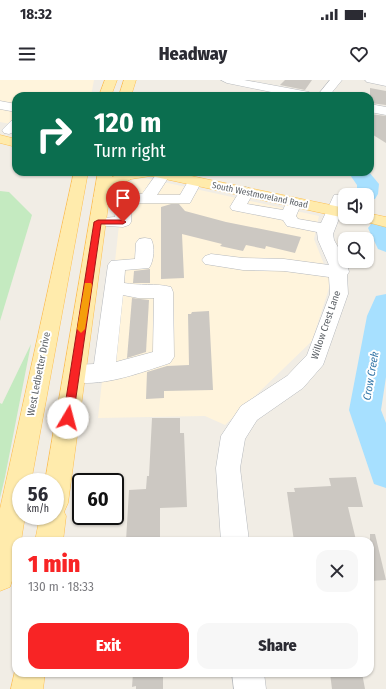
<!DOCTYPE html>
<meta charset="utf-8">
<style>
:root{--surface:#fff;--page:#f7f7f7;--text:#2b2b33;--muted:#7c7c81;--accent:#f82425}
body{margin:0;font-family:"Fira Sans Condensed",sans-serif;background:var(--page);color:var(--text);height:100vh;display:flex;flex-direction:column;font-size:15px;white-space:nowrap}
*{box-sizing:border-box;margin:0}
p{font-size:13px;color:var(--muted)}
.icon{flex:none;width:22px;height:22px;fill:none;stroke:currentColor;stroke-width:2;stroke-linecap:round;stroke-linejoin:round}
.map{position:relative;flex:1;overflow:hidden}
.side{position:absolute;left:12px;top:457px;width:362px;height:140px;display:flex;flex-direction:column;background:var(--surface);border-radius:12px;box-shadow:0 1px 3px #0004}
.side>*{flex:none}
.hud{position:absolute;left:12px;top:12px;width:362px;height:84px;border-radius:12px;box-shadow:0 1px 3px #0004;background:#0b6e4f;color:#fff;overflow:hidden}
.tools{position:absolute;left:338px;top:108px;display:grid;gap:8px}
.tools a{display:grid;place-items:center;width:36px;height:36px;border-radius:8px;background:var(--surface);box-shadow:0 1px 3px #0004;font-size:20px}
.speed{position:absolute;left:12px;top:393px;display:flex;gap:8px;font-size:20px;font-weight:700;text-align:center}
.speed>*{display:grid;place-content:center;width:52px;height:52px;border-radius:50%;background:var(--surface);box-shadow:0 1px 3px #0004;line-height:1}
.speed small{font-size:10px;font-weight:400}
.speed .limit{border:2px solid #111;border-radius:6px;background:#fff;color:#111}
.pin{position:absolute;display:grid;place-items:center;width:34px;height:34px;color:#fff;margin:-41px -17px;border-radius:50% 50% 50% 0;rotate:-45deg;box-shadow:0 0 4px #0007}
.pin .icon{rotate:45deg}
.me{position:absolute;width:44px;margin:-22px;rotate:8deg;stroke-linejoin:round;filter:drop-shadow(0 0 3px #0008)}
.turn{display:flex;align-items:center;gap:14px;height:84px;padding:0 16px;font-size:18px}
.turn .icon{width:52px;height:52px;stroke-width:2.5}
.turn b{display:block;font-size:28px;line-height:34px}
.round{display:grid;place-items:center;flex:none;width:42px;height:42px;border-radius:12px;background:var(--page)}
.head{display:flex;align-items:center;justify-content:space-between;height:68px;padding:0 16px}
h1{font-size:24px;font-weight:800;line-height:30px;color:var(--accent)}
.button{display:flex;gap:8px;margin-top:auto;padding:8px 16px}
.button a{flex:1;height:46px;border-radius:12px;background:var(--accent);color:#fff;font-size:16px;font-weight:800;line-height:46px;text-align:center}
.button a+a{background:var(--page);color:var(--text)}
.status{display:flex;justify-content:space-between;align-items:center;height:28px;padding:0 20px;background:var(--surface);direction:ltr}
.status svg{height:11px;fill:currentColor}
header{display:flex;justify-content:space-between;align-items:center;height:52px;padding:0 16px;background:var(--surface);font-size:18px;font-weight:800}
.map>svg:first-child{display:block}
.commercial{fill:#fff4dc}
.green{fill:#c4eac0}
.lines{fill:none;stroke-linecap:round;stroke-linejoin:round}
.river{fill:#a7e0ff;fill-rule:evenodd}
.building{fill:#ccc8c2}
.minor-casing{stroke:#b6b9bd;stroke-width:1}
.major-casing{stroke:#fdbf52;stroke-width:1}
.minor{fill:#fff;fill-rule:evenodd}
.major{fill:#ffebac;fill-rule:evenodd}
.route{fill:#f82425;stroke:#a11718}
.slow{fill:#f59e0b}
.labels{text-anchor:middle;dominant-baseline:central;stroke-width:4;stroke-linejoin:round;paint-order:stroke}
.far-street-label{font-size:9px;fill:#5d6267;stroke:#fff}
.street-label{font-size:10px;fill:#5d6267;stroke:#fff}
.water-label{font-size:11px;font-style:italic;fill:#3577a8;stroke:#fff}
</style>
<div class="status"><b>18:32</b><svg viewBox="0 0 49 12"><path d="M0 12V9h3v3zM5 12V6h3v6zM10 12V3h3v9zM15 12V0h3v12zM26 1h20v11H26zM47 4h2v5h-2z"/></svg></div>
<header><svg class="icon" aria-label="menu" viewBox="0 0 24 24"><path d="M4 6h16M4 12h16M4 18h16"/></svg>Headway<svg class="icon" aria-label="heart" viewBox="0 0 24 24"><path d="M12 20l-8-8c-3-5 5-10 8-4 3-6 11-1 8 4z"/></svg></header>
<div class="map">
<svg width="386" height="609" viewBox="0 0 386 609">
<rect width="100%" height="100%" fill="#f1ede5"/>
<!-- commercial -->
<g class="commercial">
<path d="M 0,0 L 94,0 L 91,16 L 16,16 L 16,45 L 0,42 Z"/>
<path d="M 145,98 L 319,136 L 314,159 L 331,202 L 312,261 L 225,345 L 205,336 L 98,338 L 123,108 L 133,100 Z"/>
</g>
<!-- green -->
<g class="green">
<path d="M 0,111 L 9,112 L 32,135 L 0,241 Z"/>
<path d="M 31,264 L 5,397 L 0,418 L 0,323 L 2,324 Z"/>
</g>
<g class="lines">
<!-- river -->
<g class="river">
<path d="M 348,92 L 369,92 L 379,104 L 378,114 L 375,119 L 367,120 L 367,115 L 357,115 L 357,105 Z"/>
<path d="M 380,141 L 386,142 L 386,172 L 378,169 L 368,148 L 372,143 Z"/>
<path d="M 386,214 L 386,297 L 381,330 L 386,343 L 386,408 L 374,404 L 349,330 L 367,236 L 376,216 Z"/>
</g>
</g>
<!-- building -->
<g class="building">
<path d="M 285,0 L 312,0 L 305,10 L 280,5 Z"/>
<path d="M 370,8 L 386,11 L 386,25 L 370,23 Z"/>
<path d="M 370,34 L 386,36 L 386,63 L 370,53 Z"/>
<path d="M 171,124 L 179,124 L 185,131 L 226,142 L 301,157 L 295,173 L 266,166 L 265,169 L 246,165 L 243,171 L 220,166 L 222,164 L 182,154 L 184,198 L 161,199 L 161,127 Z"/>
<path d="M 150,189 L 150,203 L 133,203 L 134,191 Z"/>
<path d="M 132,218 L 149,220 L 146,272 L 127,278 Z"/>
<path d="M 209,231 L 213,310 L 164,311 L 164,318 L 146,319 L 147,292 L 167,286 L 189,285 L 188,234 L 191,234 L 192,232 Z"/>
<path d="M 152,338 L 180,338 L 180,353 L 184,353 L 187,427 L 160,428 L 160,461 L 126,461 L 129,410 L 146,409 L 147,396 L 149,396 Z"/>
<path d="M 356,397 L 363,427 L 348,427 L 356,460 L 294,461 L 287,412 L 295,412 L 294,408 L 331,406 L 329,398 Z"/>
<path d="M 370,454 L 375,454 L 386,500 L 370,501 Z"/>
<path d="M 133,593 L 163,593 L 163,609 L 136,609 L 136,606 L 132,607 Z"/>
<path d="M 330,593 L 362,593 L 365,609 L 332,609 Z"/>
</g>
<g class="lines">
<defs>
<g id="minor">
<path d="M 221,0 L 244,0 L 309,12 L 315,16 L 291,16 L 227,3 Z"/>
<path d="M 330,0 L 342,0 L 329,16 L 317,16 Z"/>
<path d="M 365,0 L 386,0 L 386,6 L 367,2 Z"/>
<path d="M 0,21 L 16,24 L 16,32 L 0,29 Z"/>
<path d="M 370,24 L 386,27 L 386,35 L 370,32 Z"/>
<path d="M 16,40 L 16,51 L 9,54 L 4,53 L 2,50 L 11,41 Z"/>
<path d="M 158,92 L 168,92 L 170,95 L 157,115 L 180,115 L 190,98 L 200,98 L 202,101 L 190,123 L 132,123 L 131,142 L 129,145 L 123,147 L 92,145 L 90,142 L 92,139 L 115,137 L 117,123 L 96,121 L 93,118 L 96,115 L 142,114 Z"/>
<path d="M 246,107 L 251,109 L 254,112 L 247,124 L 283,130 L 288,119 L 300,119 L 302,122 L 296,136 L 298,139 L 321,143 L 334,115 L 344,115 L 345,123 L 333,154 L 334,160 L 347,183 L 349,192 L 347,195 L 348,214 L 323,285 L 303,308 L 257,340 L 245,359 L 240,388 L 249,461 L 221,461 L 216,388 L 221,356 L 241,326 L 287,296 L 307,275 L 330,214 L 329,197 L 284,191 L 243,190 L 205,184 L 202,180 L 205,176 L 211,174 L 243,178 L 284,179 L 329,185 L 318,160 L 317,152 L 287,146 L 283,140 L 232,130 L 230,127 L 241,109 Z"/>
<path d="M 145,158 L 151,159 C 155,166 154,181 149,188 L 125,190 L 124,203 C 139,206 156,203 171,207 L 173,212 L 174,277 L 170,283 C 142,292 97,310 67,300 L 64,294 L 67,288 L 75,285 L 94,284 L 108,185 L 111,181 L 135,179 L 136,163 L 139,159 ZM 123,215 L 138,218 L 154,218 L 153,272 L 116,282 Z"/>
<path d="M 232,593 L 264,593 L 266,609 L 234,609 Z"/>
</g>
<g id="major">
<path d="M 105,0 L 117,0 L 111,16 L 99,16 Z"/>
<path d="M 124,0 L 136,0 L 131,16 L 119,16 Z"/>
<path d="M 0,55 L 16,59 L 16,67 L 0,63 Z"/>
<path d="M 74,92 L 88,92 L 31,402 L 21,402 L 21,436 L 25,436 L 21,461 L 16,461 L 16,488 L 10,507 L 0,511 L 0,429 Z"/>
<path d="M 98,92 L 112,92 L 112,97 L 125,92 L 172,92 L 345,128 L 345,137 L 348,137 L 345,138 L 151,96 L 131,99 L 110,111 L 68,423 L 64,432 L 66,436 L 63,461 L 35,461 L 40,436 L 55,436 L 55,402 L 45,402 Z"/>
<path d="M 367,133 L 386,137 L 386,147 L 359,140 L 357,137 L 367,137 Z"/>
<path d="M 16,586 L 16,593 L 45,593 L 43,609 L 11,609 Z"/>
</g>
</defs>
<!-- minor casing -->
<use href="#minor" class="minor-casing"/>
<!-- major casing -->
<use href="#major" class="major-casing"/>
<!-- minor -->
<use href="#minor" class="minor"/>
<!-- major -->
<use href="#major" class="major"/>
</g>
<!-- route -->
<path class="route" d="M 98,140 L 123,140 L 126,142 L 123,144 L 101,144 L 73,338 L 68,342 L 63,338 L 94,142 Z"/>
<!-- slow -->
<path class="slow" d="M 85,203 L 91,203 L 92,205 L 85,249 L 81,253 L 77,249 Z"/>
<g class="labels">
<!-- far-street labels -->
<g class="far-street-label">
<text transform="translate(260 115) rotate(12)">South Westmoreland Road</text>
</g>
<!-- street labels -->
<g class="street-label">
<text transform="translate(326 245) rotate(-71)">Willow Crest Lane</text>
<text transform="translate(39 294) rotate(-79)">West Ledbetter Drive</text>
</g>
<!-- water labels -->
<g class="water-label">
<text transform="translate(371 296) rotate(-80)">Crow Creek</text>
</g>
</g>
</svg>
<div class="tools">
<a><svg class="icon" aria-label="sound" viewBox="0 0 24 24"><path d="M4 9h4l5-4v14l-5-4H4zM17 9q2 3 0 6"/></svg></a>
<a><svg class="icon" aria-label="search" viewBox="0 0 24 24"><circle cx="10" cy="10" r="6"/><path d="M15 15l6 6"/></svg></a>
</div>
<div class="speed"><div>56<small>km/h</small></div><div class="limit">60</div></div>
<div class="pin" style="left:123px;top:142px;background:#d93025"><svg class="icon" aria-label="arrive" viewBox="0 0 24 24"><path d="M6 21V4h12l-3 4 3 4H6"/></svg></div>
<svg class="me" style="left:68px;top:338px" viewBox="-20 -20 40 40"><circle r="19" fill="#fff"/><path d="M0-13L10 11 0 6-10 11z" fill="#f82425"/></svg>
<div class="hud">
<div class="turn"><svg class="icon" aria-label="right" viewBox="0 0 24 24"><path d="M7 20v-9h11M14 6l5 5-5 5"/></svg><div><b>120 m</b>Turn right</div></div>
</div>
<section class="side">
<div class="head"><div><h1>1 min</h1><p>130 m · 18:33</p></div><a class="round"><svg class="icon" aria-label="close" viewBox="0 0 24 24"><path d="M6 6l12 12M18 6L6 18"/></svg></a></div>
<div class="button"><a>Exit</a><a>Share</a></div>
</section>
</div>
